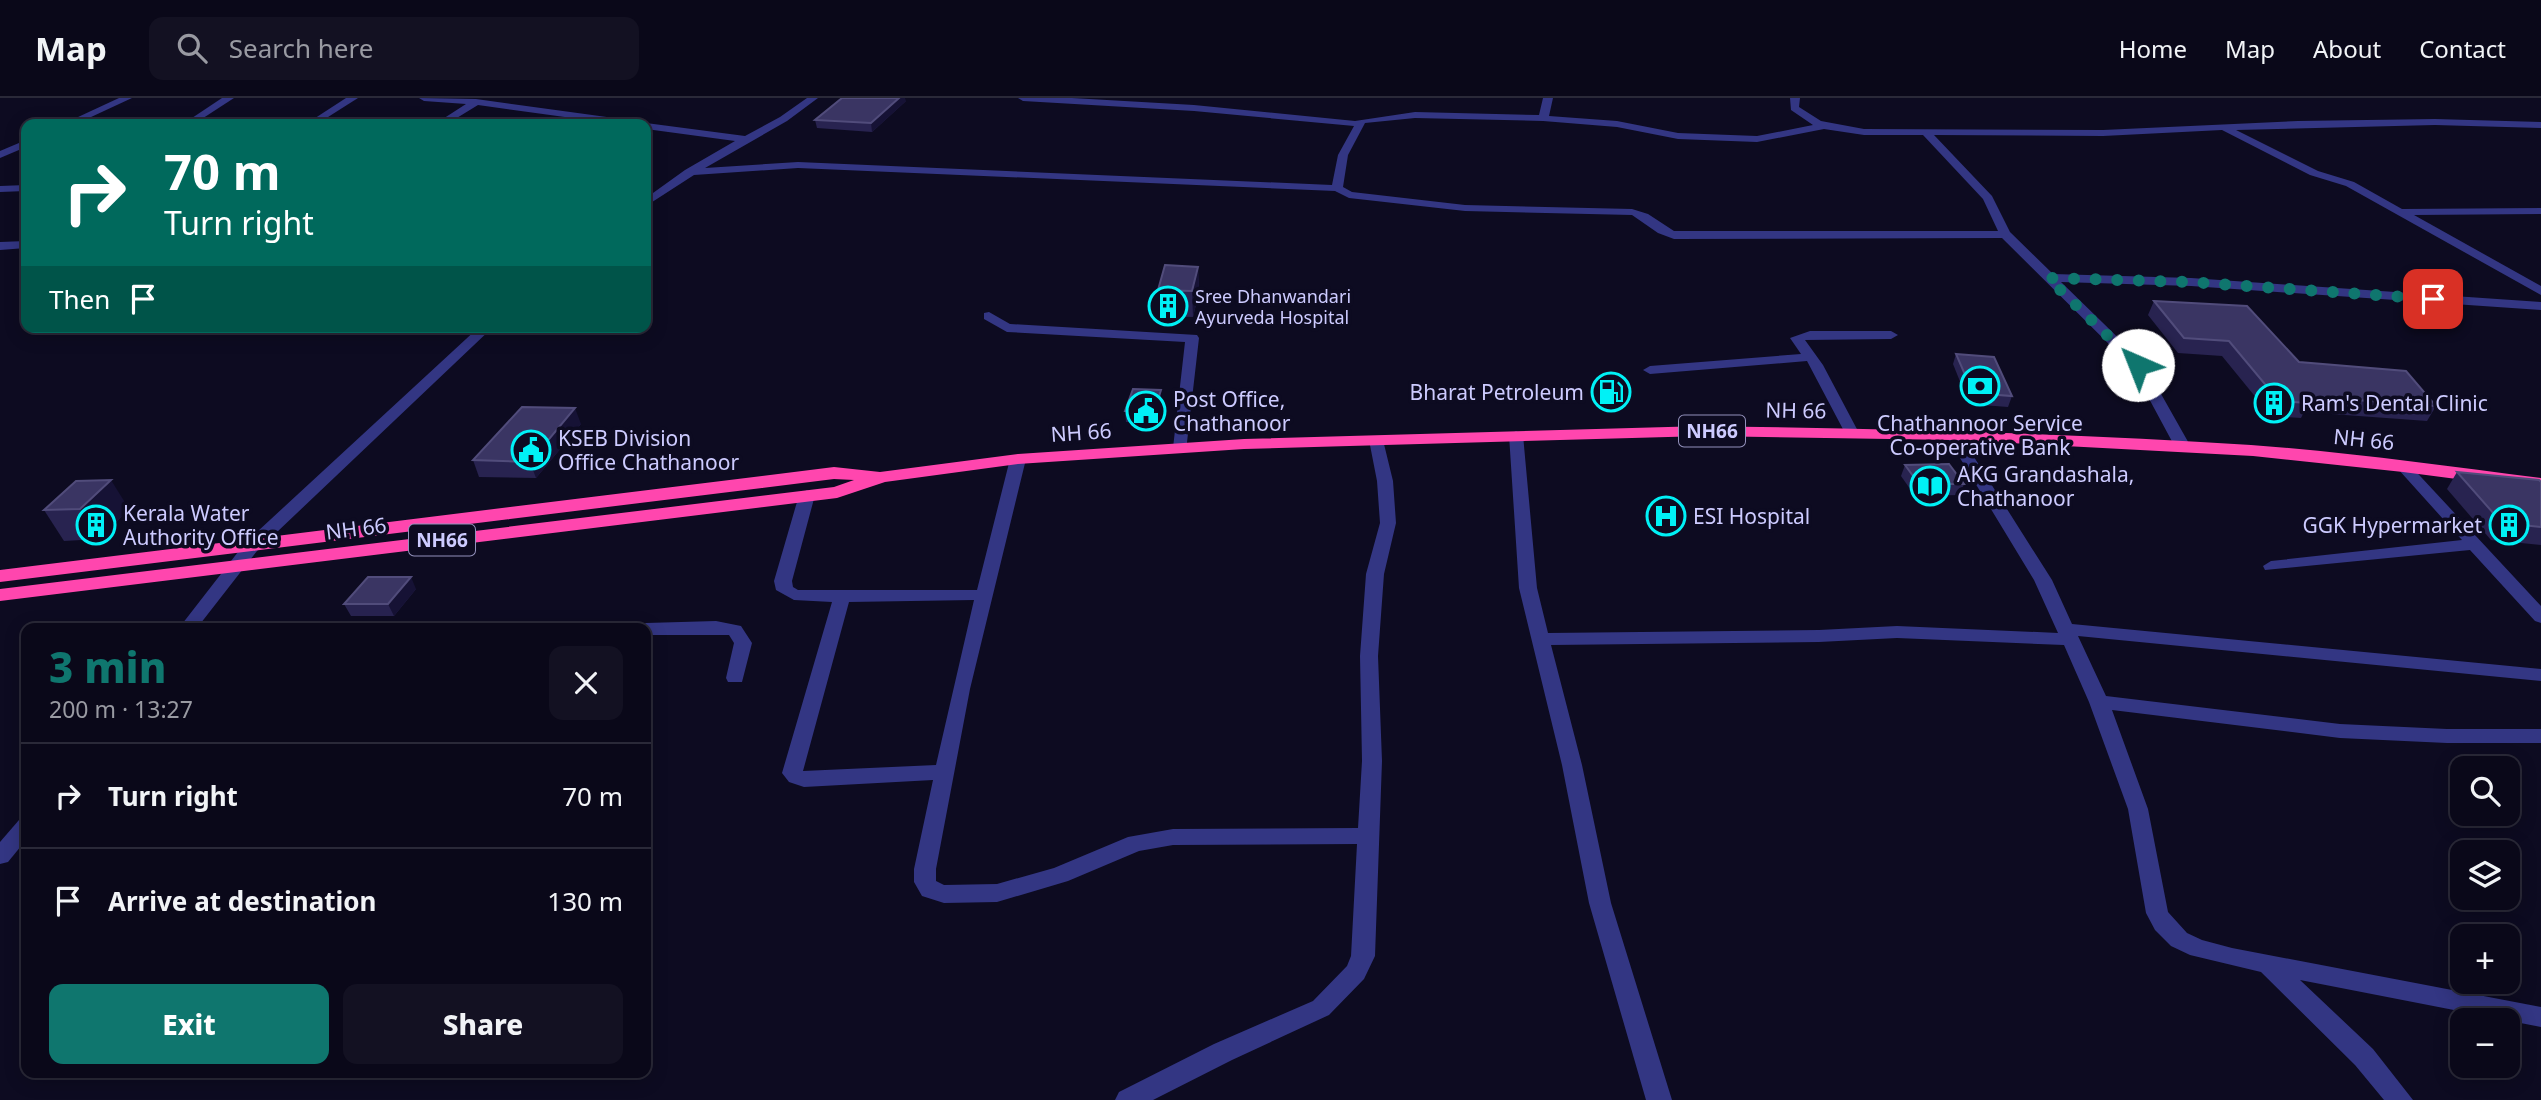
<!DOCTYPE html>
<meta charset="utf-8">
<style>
:root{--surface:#0a0819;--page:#131122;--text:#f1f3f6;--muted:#999aa2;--line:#2a2938;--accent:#0f766e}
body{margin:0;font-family:"Noto Sans",sans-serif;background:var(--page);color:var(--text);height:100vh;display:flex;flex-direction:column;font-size:26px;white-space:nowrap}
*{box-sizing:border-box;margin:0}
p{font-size:23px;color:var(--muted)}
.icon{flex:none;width:38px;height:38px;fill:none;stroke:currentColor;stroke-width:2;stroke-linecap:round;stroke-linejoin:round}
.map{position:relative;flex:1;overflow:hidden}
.details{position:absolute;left:21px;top:525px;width:630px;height:455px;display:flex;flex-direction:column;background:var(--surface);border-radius:14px;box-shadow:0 4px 18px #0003,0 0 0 2px var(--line)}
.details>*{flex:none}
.guide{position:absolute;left:21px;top:21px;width:630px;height:214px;border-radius:14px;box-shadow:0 4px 18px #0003,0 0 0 2px var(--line);background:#00695c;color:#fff;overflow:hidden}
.fabs{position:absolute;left:2450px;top:658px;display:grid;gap:14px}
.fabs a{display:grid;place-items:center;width:70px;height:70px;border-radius:14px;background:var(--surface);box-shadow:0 4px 18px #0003,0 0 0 2px var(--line);font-size:35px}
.pin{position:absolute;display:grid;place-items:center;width:60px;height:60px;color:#fff;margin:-30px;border-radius:14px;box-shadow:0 4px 10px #0006}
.me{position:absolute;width:77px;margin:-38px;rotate:316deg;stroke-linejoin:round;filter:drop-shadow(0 0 5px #0008)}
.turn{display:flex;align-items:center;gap:24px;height:147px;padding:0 28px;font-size:32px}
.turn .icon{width:91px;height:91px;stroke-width:2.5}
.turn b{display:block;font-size:49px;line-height:60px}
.then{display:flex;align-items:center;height:66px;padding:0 28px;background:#0003;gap:14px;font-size:26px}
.round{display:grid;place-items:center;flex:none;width:74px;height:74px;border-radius:14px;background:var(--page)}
.overview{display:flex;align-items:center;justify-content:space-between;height:119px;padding:0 28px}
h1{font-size:42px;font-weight:800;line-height:52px;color:var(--accent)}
.primary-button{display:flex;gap:14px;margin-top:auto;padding:14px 28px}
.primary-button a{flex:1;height:80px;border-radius:14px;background:var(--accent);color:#fff;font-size:28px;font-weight:800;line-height:80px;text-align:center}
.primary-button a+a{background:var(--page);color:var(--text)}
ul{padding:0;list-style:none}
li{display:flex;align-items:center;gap:21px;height:105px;padding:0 28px;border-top:2px solid var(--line)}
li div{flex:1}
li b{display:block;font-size:26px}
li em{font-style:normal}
header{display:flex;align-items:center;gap:42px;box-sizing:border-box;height:98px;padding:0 35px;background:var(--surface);border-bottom:2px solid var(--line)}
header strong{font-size:33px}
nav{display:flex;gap:38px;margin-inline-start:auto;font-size:24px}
.search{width:490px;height:63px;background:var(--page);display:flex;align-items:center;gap:18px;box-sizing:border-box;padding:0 24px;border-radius:14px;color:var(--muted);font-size:26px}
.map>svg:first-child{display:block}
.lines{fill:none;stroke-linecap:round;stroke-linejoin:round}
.minor{fill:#333683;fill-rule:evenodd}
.highway{fill:#ff46ae;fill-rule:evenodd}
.wall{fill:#282350}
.shaded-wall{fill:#161235}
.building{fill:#3a3563;stroke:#514c7b;stroke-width:2}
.route{stroke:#0f766e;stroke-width:12;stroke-dasharray:0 21.6}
.labels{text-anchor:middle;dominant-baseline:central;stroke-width:7;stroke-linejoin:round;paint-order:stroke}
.far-poi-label{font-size:18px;fill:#cdcbff;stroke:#0d0b21;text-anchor:start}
.shield{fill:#0d0b21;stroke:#9391bc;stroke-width:2}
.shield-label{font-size:19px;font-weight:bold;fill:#cdcbff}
.poi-label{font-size:21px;fill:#cdcbff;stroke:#0d0b21;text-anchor:start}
.street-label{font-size:21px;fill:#cdcbff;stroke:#0d0b21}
</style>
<header>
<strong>Map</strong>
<div class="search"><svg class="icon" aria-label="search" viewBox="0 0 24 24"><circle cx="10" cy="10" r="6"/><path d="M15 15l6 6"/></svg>Search here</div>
<nav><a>Home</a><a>Map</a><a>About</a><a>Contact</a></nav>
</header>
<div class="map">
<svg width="2541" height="1002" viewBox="0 0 2541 1002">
<rect width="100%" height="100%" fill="#0d0b21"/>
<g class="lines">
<!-- minor -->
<g class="minor">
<path d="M 119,0 L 132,0 L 76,26 L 63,26 Z"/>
<path d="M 222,0 L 234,0 L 194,26 L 183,26 Z"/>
<path d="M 346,0 L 358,0 L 317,26 L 306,26 Z"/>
<path d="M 419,0 L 476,1 L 636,23 L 641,26 L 616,26 L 478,7 L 447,26 L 435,26 L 466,6 L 424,3 Z"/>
<path d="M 807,0 L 818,0 L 787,23 L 705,70 L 798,64 L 1332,87 L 1338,57 L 1354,28 L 1194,13 L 1023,3 L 1018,0 L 1072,0 L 1194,7 L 1355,23 L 1415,14 L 1539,17 L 1543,0 L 1553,0 L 1549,18 L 1617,23 L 1678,35 L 1757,38 L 1813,27 L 1791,12 L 1790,0 L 1800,0 L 1799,9 L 1821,23 L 1864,31 L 2103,32 L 2298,23 L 2435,21 L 2541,24 L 2541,30 L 2435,27 L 2236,32 L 2318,73 L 2354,84 L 2402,111 L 2541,110 L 2541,116 L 2414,117 L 2541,188 L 2541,197 L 2346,88 L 2310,77 L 2222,32 L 2103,38 L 1934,37 L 1992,98 L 2010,134 L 2053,176 L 2191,180 L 2541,204 L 2541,212 L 2191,188 L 2061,184 L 2143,264 L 2191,349 L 2183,354 L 2175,349 L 2132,269 L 2002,140 L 1674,141 L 1658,135 L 1632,117 L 1465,113 L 1349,100 L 1335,93 L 798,70 L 694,77 L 646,108 L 646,100 L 685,72 L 735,43 L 646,31 L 646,26 L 642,26 L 646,25 L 745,38 L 780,19 ZM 1415,20 L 1543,23 L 1617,29 L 1678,41 L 1757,44 L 1824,31 L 1864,37 L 1923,37 L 1983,101 L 1998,133 L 1674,133 L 1648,116 L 1632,111 L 1465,107 L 1352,94 L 1343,89 L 1348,57 L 1365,25 Z"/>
<path d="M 26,42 L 26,49 L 0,60 L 0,53 Z"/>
<path d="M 26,87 L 26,93 L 0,94 L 0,88 Z"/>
<path d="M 26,143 L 26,150 L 0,152 L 0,144 Z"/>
<path d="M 989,214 L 1010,226 L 1197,237 L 1199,240 L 1186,353 L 1176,353 L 1173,350 L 1185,244 L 1007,234 L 984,221 L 984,215 Z"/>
<path d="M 479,229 L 493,229 L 257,453 L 197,530 L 179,530 L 245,445 Z"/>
<path d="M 1810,233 L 1891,233 L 1898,237 L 1891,241 L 1805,242 L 1823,267 L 1859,335 L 1857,338 L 1847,338 L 1845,335 L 1807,263 L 1650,276 L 1643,272 L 1650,268 L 1801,256 L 1790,240 Z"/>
<path d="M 1516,333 L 1523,337 L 1537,490 L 1548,535 L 1819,532 L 1897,528 L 2058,535 L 2034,482 L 1946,337 L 1953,333 L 1960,337 L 2052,482 L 2072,526 L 2541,571 L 2541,583 L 2078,538 L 2106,598 L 2340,626 L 2447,631 L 2541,631 L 2541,645 L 2447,645 L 2340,640 L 2112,612 L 2148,711 L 2168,814 L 2187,835 L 2202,842 L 2232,850 L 2541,909 L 2541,929 L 2300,882 L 2373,951 L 2413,1002 L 2384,1002 L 2355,967 L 2261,874 L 2190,857 L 2171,848 L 2155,832 L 2146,815 L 2128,711 L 2089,604 L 2064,547 L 1897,540 L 1819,544 L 1551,547 L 1582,667 L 1611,805 L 1672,1002 L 1646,1002 L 1589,805 L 1562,667 L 1519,490 L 1509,337 Z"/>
<path d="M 1376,338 L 1383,342 L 1393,383 L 1396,425 L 1384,476 L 1378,558 L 1382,663 L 1375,858 L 1364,881 L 1329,917 L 1232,962 L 1153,1002 L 1115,1002 L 1119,994 L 1214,946 L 1313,903 L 1347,868 L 1351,858 L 1357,746 L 1173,747 L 1139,753 L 1068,783 L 997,804 L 944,805 L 922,798 L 914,784 L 914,771 L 933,682 L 804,689 L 789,684 L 782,675 L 832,504 L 794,502 L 776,492 L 774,483 L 799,397 L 807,392 L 815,397 L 792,483 L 793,489 L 798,492 L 977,492 L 1010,361 L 1018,356 L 1026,361 L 970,591 L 936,771 L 936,783 L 944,787 L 997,786 L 1054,770 L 1128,739 L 1173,731 L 1358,730 L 1362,663 L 1360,558 L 1366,476 L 1380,425 L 1377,383 L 1369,342 ZM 974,502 L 936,667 L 803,673 L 849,504 Z"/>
<path d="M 2403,363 L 2408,365 L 2541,508 L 2541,525 L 2535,523 L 2470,452 L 2265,472 L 2263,468 L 2271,463 L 2462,442 L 2398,371 L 2395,368 L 2398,365 Z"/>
<path d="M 716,523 L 741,528 L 752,545 L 742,584 L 728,584 L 726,580 L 734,545 L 729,537 L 646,537 L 646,530 L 638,530 L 646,525 Z"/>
<path d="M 26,720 L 26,742 L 8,764 L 0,766 L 0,744 L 19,722 Z"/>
</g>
<!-- highway -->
<path class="highway" d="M 1704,328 C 1886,331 2069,335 2251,347 C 2348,354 2445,368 2541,380 L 2541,392 L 2403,374 L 2253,358 L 1953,342 L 1704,338 L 1244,351 L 1018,366 L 885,384 L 837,400 L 0,503 L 0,491 L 834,389 L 854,382 L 834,381 L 0,484 L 0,472 L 834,369 L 880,374 L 1018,356 L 1244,341 Z"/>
</g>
<!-- wall -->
<g class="wall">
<path d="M 906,3 L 872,34 L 817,30 L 815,22 Z"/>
<path d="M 1198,169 L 1199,194 L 1193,219 L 1159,218 L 1158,192 Z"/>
<path d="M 2154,203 L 2299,264 L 2436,308 L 2427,323 L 2304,314 L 2301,320 L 2271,318 L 2222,258 L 2178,255 L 2148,217 Z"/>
<path d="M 1956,256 L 2012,298 L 2008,309 L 1969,306 L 1953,266 Z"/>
<path d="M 1161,303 L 1154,325 L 1126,324 L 1125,313 Z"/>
<path d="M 581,326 L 536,380 L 479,379 L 473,362 Z"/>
<path d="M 1905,367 L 1964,386 L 1960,397 L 1915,398 L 1901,378 Z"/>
<path d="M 2457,374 L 2541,384 L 2541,447 L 2491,442 L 2447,391 Z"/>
<path d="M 76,383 L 129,411 L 99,441 L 64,443 L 44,412 Z"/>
<path d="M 416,491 L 394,518 L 351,518 L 344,506 Z"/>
</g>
<!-- shaded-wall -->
<g class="shaded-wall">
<path d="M 899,0 L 905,0 L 906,3 L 872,34 L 871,25 Z"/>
<path d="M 1198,169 L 1199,194 L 1193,219 L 1192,193 Z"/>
<path d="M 1161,292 L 1161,303 L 1154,325 L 1154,314 Z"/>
<path d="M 575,310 L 581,326 L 536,380 L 530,364 Z"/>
<path d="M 111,382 L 129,411 L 99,441 L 80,411 Z"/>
<path d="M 411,479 L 416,491 L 394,518 L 388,506 Z"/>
</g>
<!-- building -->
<g class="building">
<path d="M 842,0 L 899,0 L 871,25 L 815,22 Z"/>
<path d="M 1165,167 L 1198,169 L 1192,193 L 1158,192 Z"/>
<path d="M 2154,203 L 2247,208 L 2299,264 L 2406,273 L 2436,308 L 2302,298 L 2309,305 L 2279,303 L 2229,243 L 2184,240 Z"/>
<path d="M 1956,256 L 1994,259 L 2012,298 L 1973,295 Z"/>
<path d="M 1133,291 L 1161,292 L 1154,314 L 1125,313 Z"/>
<path d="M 522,309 L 575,310 L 530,364 L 473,362 Z"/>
<path d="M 1949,366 L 1964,386 L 1919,386 L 1905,367 Z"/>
<path d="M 2457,374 L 2539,382 L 2541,384 L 2541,429 L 2502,425 Z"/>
<path d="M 111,382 L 80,411 L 44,412 L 76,383 Z"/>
<path d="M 368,479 L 411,479 L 388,506 L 344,506 Z"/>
</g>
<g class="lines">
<!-- route -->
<path class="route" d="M 2138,267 L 2048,180 L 2191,184 L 2433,201"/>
</g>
<!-- icons -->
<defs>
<symbol id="building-ring" viewBox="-11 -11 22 22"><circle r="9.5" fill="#0d0b21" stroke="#00f1f6" stroke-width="1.5"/><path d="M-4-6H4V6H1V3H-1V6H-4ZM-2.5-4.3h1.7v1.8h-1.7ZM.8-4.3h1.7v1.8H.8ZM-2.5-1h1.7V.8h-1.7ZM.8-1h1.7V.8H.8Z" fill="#00f1f6"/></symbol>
<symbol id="bank-ring" viewBox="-11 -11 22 22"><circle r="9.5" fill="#0d0b21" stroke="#00f1f6" stroke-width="1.5"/><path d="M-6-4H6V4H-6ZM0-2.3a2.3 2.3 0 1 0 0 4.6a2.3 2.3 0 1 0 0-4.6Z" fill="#00f1f6"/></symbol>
<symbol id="fuel-ring" viewBox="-11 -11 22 22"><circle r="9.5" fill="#0d0b21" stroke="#00f1f6" stroke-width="1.5"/><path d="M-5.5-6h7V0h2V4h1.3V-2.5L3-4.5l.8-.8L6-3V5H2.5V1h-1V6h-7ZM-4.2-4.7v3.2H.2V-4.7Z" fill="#00f1f6"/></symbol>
<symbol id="civic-ring" viewBox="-11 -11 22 22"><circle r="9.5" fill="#0d0b21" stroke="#00f1f6" stroke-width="1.5"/><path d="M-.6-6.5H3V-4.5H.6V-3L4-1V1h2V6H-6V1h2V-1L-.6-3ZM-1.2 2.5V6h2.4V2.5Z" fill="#00f1f6"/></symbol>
<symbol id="library-ring" viewBox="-11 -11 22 22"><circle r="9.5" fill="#0d0b21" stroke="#00f1f6" stroke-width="1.5"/><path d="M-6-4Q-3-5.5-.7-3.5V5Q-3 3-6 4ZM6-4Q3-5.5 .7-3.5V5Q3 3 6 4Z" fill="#00f1f6"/></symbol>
<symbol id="hospital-ring" viewBox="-11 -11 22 22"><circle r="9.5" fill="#0d0b21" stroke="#00f1f6" stroke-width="1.5"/><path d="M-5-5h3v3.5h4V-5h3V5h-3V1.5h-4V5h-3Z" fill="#00f1f6"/></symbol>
</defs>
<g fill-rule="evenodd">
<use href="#building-ring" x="1146" y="186" width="44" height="44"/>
<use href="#bank-ring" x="1958" y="266" width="44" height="44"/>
<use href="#fuel-ring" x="1589" y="272" width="44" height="44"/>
<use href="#building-ring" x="2252" y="283" width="44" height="44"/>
<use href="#civic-ring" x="1124" y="291" width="44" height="44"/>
<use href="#civic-ring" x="509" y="330" width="44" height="44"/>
<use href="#library-ring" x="1908" y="366" width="44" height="44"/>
<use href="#hospital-ring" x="1644" y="396" width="44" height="44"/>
<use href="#building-ring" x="74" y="405" width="44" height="44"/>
<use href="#building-ring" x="2487" y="405" width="44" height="44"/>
</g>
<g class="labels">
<!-- far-poi labels -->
<g class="far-poi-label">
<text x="1195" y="198">Sree Dhanwandari<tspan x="1195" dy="21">Ayurveda Hospital</tspan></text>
</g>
<!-- shield labels -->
<g class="shield">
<rect x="1679" y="317.5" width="66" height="31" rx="5"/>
<rect x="409" y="426.5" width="66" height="31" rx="5"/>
</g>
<g class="shield-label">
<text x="1712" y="333">NH66</text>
<text x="442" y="442">NH66</text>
</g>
<!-- poi labels -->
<g class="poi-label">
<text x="1584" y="294" text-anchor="end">Bharat Petroleum</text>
<text x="1173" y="301">Post Office,<tspan x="1173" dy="24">Chathanoor</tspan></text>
<text x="2301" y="305">Ram's Dental Clinic</text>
<text x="1980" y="325" text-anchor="middle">Chathannoor Service<tspan x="1980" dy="24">Co-operative Bank</tspan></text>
<text x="558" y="340">KSEB Division<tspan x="558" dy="24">Office Chathanoor</tspan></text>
<text x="1957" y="376">AKG Grandashala,<tspan x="1957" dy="24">Chathanoor</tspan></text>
<text x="123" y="415">Kerala Water<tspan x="123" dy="24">Authority Office</tspan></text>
<text x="1693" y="418">ESI Hospital</text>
<text x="2482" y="427" text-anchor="end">GGK Hypermarket</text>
</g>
<!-- street labels -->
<g class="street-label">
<text transform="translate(1796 312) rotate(1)">NH 66</text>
<text transform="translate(1081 334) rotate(-4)">NH 66</text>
<text transform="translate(2364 341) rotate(6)">NH 66</text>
<text transform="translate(356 430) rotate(-7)">NH 66</text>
</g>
</g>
</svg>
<div class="fabs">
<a><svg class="icon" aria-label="search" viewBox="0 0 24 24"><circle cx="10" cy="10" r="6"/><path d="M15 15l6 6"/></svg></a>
<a><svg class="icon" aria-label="layers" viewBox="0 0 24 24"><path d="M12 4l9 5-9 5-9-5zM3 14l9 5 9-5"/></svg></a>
<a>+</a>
<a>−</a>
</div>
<div class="pin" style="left:2433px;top:201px;background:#d93025"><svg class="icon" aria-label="arrive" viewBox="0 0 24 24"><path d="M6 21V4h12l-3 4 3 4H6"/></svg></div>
<svg class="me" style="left:2138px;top:267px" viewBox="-20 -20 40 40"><circle r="19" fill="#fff"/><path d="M0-13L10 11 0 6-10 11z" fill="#0f766e"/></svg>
<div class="guide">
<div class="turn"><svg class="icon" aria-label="right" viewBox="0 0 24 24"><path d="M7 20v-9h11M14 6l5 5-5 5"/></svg><div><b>70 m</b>Turn right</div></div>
<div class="then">Then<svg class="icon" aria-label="arrive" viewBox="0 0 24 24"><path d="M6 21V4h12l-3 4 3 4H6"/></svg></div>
</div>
<section class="details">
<div class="overview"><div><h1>3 min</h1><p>200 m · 13:27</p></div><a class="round"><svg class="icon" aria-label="close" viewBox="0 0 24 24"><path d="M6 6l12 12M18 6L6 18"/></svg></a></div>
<ul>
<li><svg class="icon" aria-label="right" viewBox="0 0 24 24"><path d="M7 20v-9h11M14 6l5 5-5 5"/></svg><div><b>Turn right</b></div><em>70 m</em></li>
<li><svg class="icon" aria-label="arrive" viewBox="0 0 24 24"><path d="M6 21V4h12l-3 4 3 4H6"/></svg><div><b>Arrive at destination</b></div><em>130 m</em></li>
</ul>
<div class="primary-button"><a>Exit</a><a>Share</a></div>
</section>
</div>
